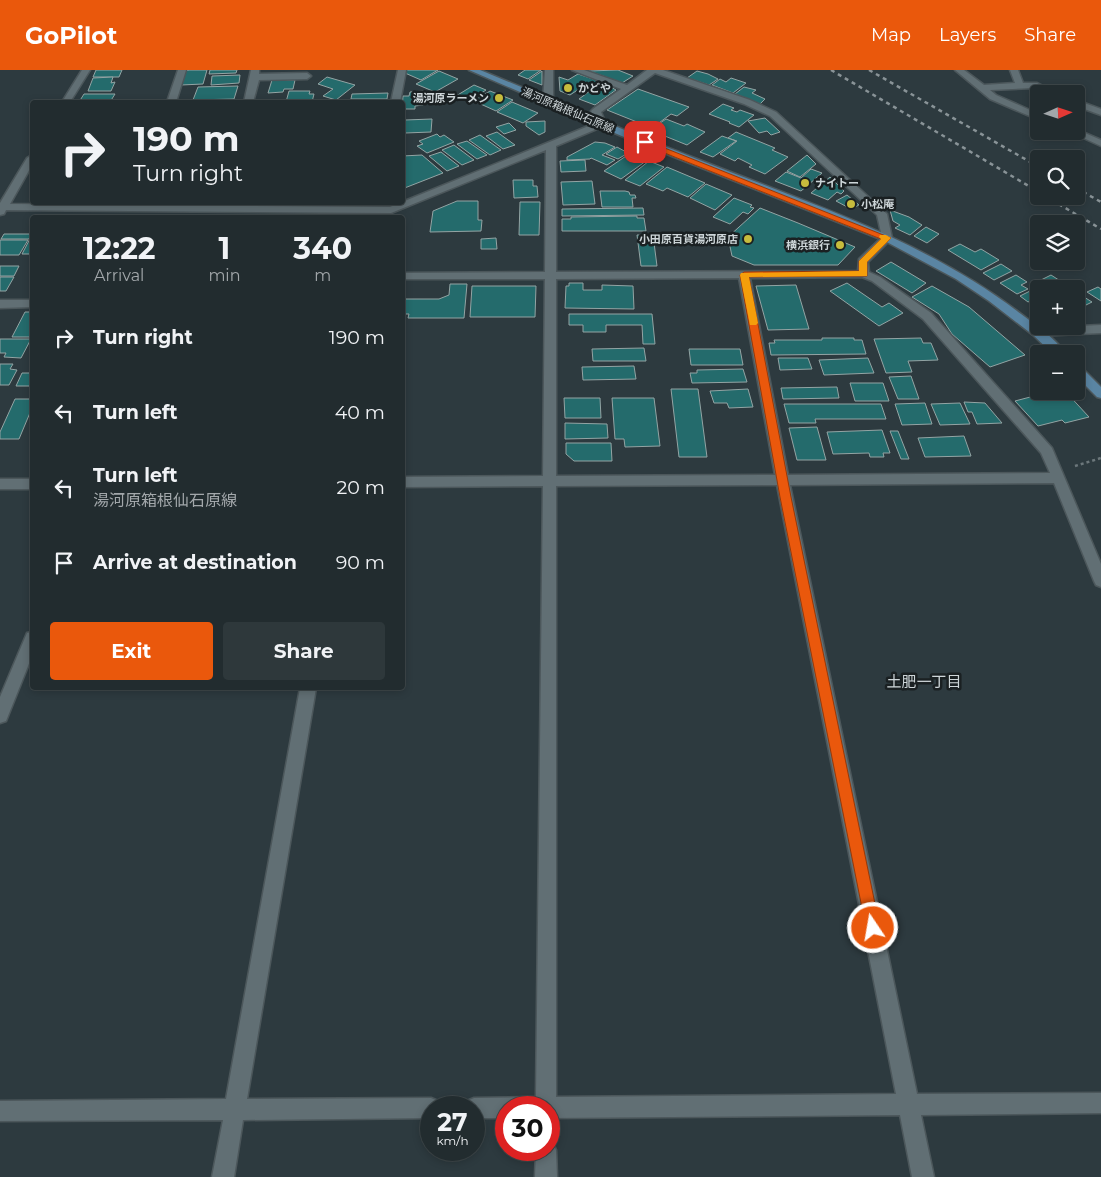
<!DOCTYPE html>
<meta charset="utf-8">
<style>
:root{--surface:#222c2f;--page:#2e383b;--text:#f1f3f6;--muted:#a2a7aa;--line:#3f484b;--accent:#ea580c}
body{margin:0;font-family:Montserrat,"Noto Sans JP",sans-serif;background:var(--page);color:var(--text);height:100vh;display:flex;flex-direction:column;font-size:19px;white-space:nowrap}
*{box-sizing:border-box;margin:0}
p{font-size:16px;color:var(--muted)}
.icon{flex:none;width:28px;height:28px;fill:none;stroke:currentColor;stroke-width:2;stroke-linecap:round;stroke-linejoin:round}
.map{position:relative;flex:1;overflow:hidden}
.panel{position:absolute;left:30px;top:145px;width:375px;height:475px;display:flex;flex-direction:column;background:var(--surface);border-radius:5px;box-shadow:0 2px 8px #0003,0 0 0 1px var(--line)}
.panel>*{flex:none}
.hud{position:absolute;left:30px;top:30px;width:375px;height:105px;border-radius:5px;box-shadow:0 2px 8px #0003,0 0 0 1px var(--line);background:#222c2f;color:var(--text);overflow:hidden}
.needle{width:32px;rotate:87deg}
.controls{position:absolute;left:1030px;top:15px;display:grid;gap:10px}
.controls a{display:grid;place-items:center;width:55px;height:55px;border-radius:5px;background:var(--surface);box-shadow:0 2px 8px #0003,0 0 0 1px var(--line);font-size:25px}
.speed{position:absolute;left:420px;top:1026px;display:flex;gap:10px;font-size:25px;font-weight:700;text-align:center}
.speed>*{display:grid;place-content:center;width:65px;height:65px;border-radius:50%;background:var(--surface);box-shadow:0 2px 8px #0003,0 0 0 1px var(--line);line-height:1}
.speed small{font-size:12px;font-weight:400}
.speed .limit{border:8px solid #d22;background:#fff;color:#111}
.pin{position:absolute;display:grid;place-items:center;width:42px;height:42px;color:#fff;margin:-21px;border-radius:10px;box-shadow:0 2px 8px #0006}
.me{position:absolute;width:55px;margin:-28px;rotate:348deg;stroke-linejoin:round;filter:drop-shadow(0 0 4px #0008)}
.turn{display:flex;align-items:center;gap:18px;height:105px;padding:0 20px;font-size:22px}
.turn .icon{width:65px;height:65px;stroke-width:2.5}
.turn b{display:block;font-size:35px;line-height:42px}
.eta{display:flex;justify-content:space-evenly;align-items:center;height:85px;text-align:center}
.eta b{font-size:30px;font-weight:700;line-height:35px}
.action{display:flex;gap:10px;margin-top:auto;padding:10px 20px}
.action a{flex:1;height:58px;border-radius:5px;background:var(--accent);color:#fff;font-size:20px;font-weight:700;line-height:58px;text-align:center}
.action a+a{background:var(--page);color:var(--text)}
ul{padding:0;list-style:none}
li{display:flex;align-items:center;gap:15px;height:75px;padding:0 20px}
li div{flex:1}
li b{display:block;font-size:19px}
li em{font-style:normal}
header{display:flex;align-items:center;gap:30px;box-sizing:border-box;height:70px;padding:0 25px;background:var(--accent);color:#fff}
header strong{font-size:24px}
nav{display:flex;gap:28px;margin-inline-start:auto;font-size:18px}
.map>svg:first-child{display:block}
.building{fill:#246b6c;stroke:#93a4a4}
.lines{fill:none;stroke-linecap:round;stroke-linejoin:round}
.minor-casing{stroke:#4c575b;stroke-width:3}
.major-casing{stroke:#4c575b;stroke-width:3}
.path{stroke:#6c777b;stroke-width:2.5;stroke-dasharray:3 3;stroke-linecap:butt}
.minor{fill:#616f74;fill-rule:evenodd}
.major{fill:#5a85a3;fill-rule:evenodd}
.rail{stroke:#899397;stroke-width:2.5;stroke-dasharray:4 4;stroke-linecap:butt}
.route{fill:#ea580c;stroke:#983908}
.slow{fill:#f59e0b}
.poi-dot{fill:#c6bc3d;stroke:#1a2022;stroke-width:2}
.labels{text-anchor:middle;dominant-baseline:central;stroke-width:5;stroke-linejoin:round;paint-order:stroke}
.far-poi-label{font-size:11px;font-weight:bold;fill:#cdd5d8;stroke:#1a2022;text-anchor:start}
.far-street-label{font-size:11px;fill:#cdd5d8;stroke:#1a2022}
.neighbourhood-label{font-size:15px;fill:#cdd5d8;stroke:#1a2022}
</style>
<header>
<strong>GoPilot</strong>
<nav><a>Map</a><a>Layers</a><a>Share</a></nav>
</header>
<div class="map">
<svg width="1101" height="1107" viewBox="0 0 1101 1107">
<rect width="100%" height="100%" fill="#2d3a3f"/>
<!-- building -->
<g class="building">
<path d="M 96,0 L 122,0 L 119,7 L 93,7 Z"/>
<path d="M 189,0 L 207,0 L 203,14 L 181,15 L 186,1 Z"/>
<path d="M 210,0 L 237,0 L 236,3 L 209,4 Z"/>
<path d="M 405,0 L 438,0 L 421,10 L 405,3 Z"/>
<path d="M 525,0 L 541,0 L 528,9 L 518,5 Z"/>
<path d="M 618,0 L 633,6 L 622,13 L 589,1 Z"/>
<path d="M 439,1 L 458,9 L 435,22 L 416,14 Z"/>
<path d="M 542,1 L 542,15 L 529,10 Z"/>
<path d="M 697,1 L 708,4 L 718,9 L 709,15 L 687,8 Z"/>
<path d="M 578,4 L 599,11 L 590,17 L 585,15 L 570,25 L 560,21 L 559,7 L 568,10 Z"/>
<path d="M 240,5 L 239,13 L 211,15 L 212,6 Z"/>
<path d="M 113,7 L 111,13 L 115,12 L 111,21 L 88,21 L 93,8 Z"/>
<path d="M 327,7 L 355,15 L 336,30 L 323,26 L 333,19 L 318,14 Z"/>
<path d="M 731,8 L 746,13 L 733,23 L 712,15 L 720,9 L 726,12 Z"/>
<path d="M 272,10 L 295,10 L 293,19 L 284,19 L 283,22 L 268,23 Z"/>
<path d="M 602,12 L 616,20 L 595,35 L 579,29 Z"/>
<path d="M 474,15 L 486,20 L 472,29 L 463,29 L 456,26 Z"/>
<path d="M 238,16 L 234,29 L 193,30 L 198,17 Z"/>
<path d="M 744,17 L 756,20 L 752,23 L 765,29 L 760,34 L 735,24 Z"/>
<path d="M 638,19 L 689,37 L 677,46 L 671,44 L 652,58 L 607,40 Z"/>
<path d="M 289,21 L 310,21 L 309,24 L 314,24 L 312,32 L 286,32 Z"/>
<path d="M 424,21 L 423,35 L 415,36 L 415,39 L 402,39 L 403,26 L 409,26 L 410,22 Z"/>
<path d="M 490,21 L 513,30 L 496,41 L 474,31 Z"/>
<path d="M 388,23 L 387,29 L 351,29 L 352,24 Z"/>
<path d="M 84,24 L 115,24 L 110,32 L 79,32 Z"/>
<rect x="343" y="30" width="43" height="2"/>
<path d="M 512,32 L 538,43 L 523,53 L 497,42 Z"/>
<path d="M 723,34 L 734,38 L 731,40 L 737,42 L 740,40 L 754,45 L 739,57 L 729,53 L 730,52 L 709,44 Z"/>
<path d="M 765,48 L 780,62 L 771,65 L 767,61 L 759,63 L 748,51 Z"/>
<path d="M 432,49 L 431,62 L 405,63 L 405,50 Z"/>
<path d="M 666,49 L 684,56 L 687,54 L 705,62 L 687,75 L 650,60 Z"/>
<path d="M 545,51 L 545,62 L 539,65 L 526,56 L 526,52 Z"/>
<path d="M 509,53 L 516,60 L 504,64 L 496,57 Z"/>
<path d="M 497,62 L 515,75 L 503,79 L 486,66 Z"/>
<path d="M 736,62 L 775,78 L 772,80 L 788,87 L 765,104 L 749,97 L 752,95 L 738,88 L 735,91 L 720,84 L 737,71 L 728,68 Z"/>
<path d="M 437,64 L 440,67 L 444,65 L 454,72 L 427,83 L 417,76 L 423,74 L 419,71 Z"/>
<path d="M 480,65 L 501,80 L 490,85 L 469,70 Z"/>
<path d="M 722,66 L 736,71 L 713,87 L 700,82 Z"/>
<path d="M 467,71 L 487,85 L 477,89 L 457,74 Z"/>
<path d="M 595,72 L 605,73 L 615,77 L 602,85 L 615,90 L 607,95 L 591,88 L 590,89 L 567,90 L 567,87 Z"/>
<path d="M 454,75 L 474,90 L 462,95 L 442,80 Z"/>
<path d="M 617,77 L 628,83 L 618,89 L 606,84 Z"/>
<path d="M 441,82 L 459,96 L 447,101 L 429,86 Z"/>
<path d="M 629,84 L 646,91 L 621,109 L 604,101 Z"/>
<path d="M 422,85 L 443,103 L 402,119 L 402,86 Z"/>
<path d="M 807,85 L 816,94 L 800,107 L 787,101 Z"/>
<path d="M 585,90 L 586,101 L 561,102 L 560,91 Z"/>
<path d="M 649,91 L 664,97 L 640,116 L 625,110 Z"/>
<path d="M 667,97 L 705,113 L 688,127 L 667,118 L 663,121 L 646,114 Z"/>
<path d="M 811,99 L 822,103 L 801,121 L 775,111 L 786,102 L 801,108 Z"/>
<path d="M 830,107 L 844,121 L 841,124 L 837,122 L 828,130 L 811,123 Z"/>
<path d="M 513,110 L 533,110 L 533,116 L 537,116 L 538,127 L 514,128 Z"/>
<path d="M 592,111 L 595,134 L 563,135 L 561,112 Z"/>
<path d="M 706,114 L 732,125 L 715,140 L 690,128 Z"/>
<path d="M 600,121 L 625,121 L 629,122 L 630,125 L 635,125 L 636,128 L 632,128 L 633,137 L 602,137 Z"/>
<path d="M 847,125 L 859,135 L 851,139 L 836,131 Z"/>
<path d="M 734,128 L 752,135 L 750,137 L 754,138 L 748,144 L 743,142 L 730,154 L 713,147 Z"/>
<path d="M 457,131 L 478,131 L 478,150 L 482,150 L 481,161 L 430,162 L 433,141 Z"/>
<path d="M 520,132 L 540,132 L 539,165 L 519,165 Z"/>
<path d="M 643,138 L 644,145 L 562,146 L 562,139 Z"/>
<path d="M 760,138 L 798,153 L 855,177 L 838,195 L 754,195 L 732,186 L 728,167 Z"/>
<path d="M 890,140 L 909,147 L 922,155 L 910,165 L 895,158 L 900,155 L 893,151 Z"/>
<path d="M 637,146 L 637,148 L 644,148 L 646,161 L 562,161 L 562,149 L 571,149 L 571,147 Z"/>
<path d="M 926,157 L 939,164 L 927,173 L 914,166 Z"/>
<path d="M 4,164 L 32,164 L 29,169 L 1,169 Z"/>
<path d="M 32,165 L 32,184 L 22,184 Z"/>
<path d="M 637,165 L 653,165 L 657,196 L 641,196 Z"/>
<path d="M 496,168 L 497,179 L 481,179 L 481,169 Z"/>
<path d="M 0,170 L 28,170 L 19,185 L 0,185 Z"/>
<path d="M 960,174 L 975,182 L 981,179 L 999,190 L 981,200 L 948,180 Z"/>
<path d="M 891,192 L 926,213 L 912,223 L 876,201 Z"/>
<path d="M 1001,194 L 1012,201 L 994,210 L 983,203 Z"/>
<path d="M 0,196 L 19,196 L 14,206 L 0,206 Z"/>
<path d="M 1016,205 L 1027,212 L 1021,215 L 1028,219 L 1017,224 L 1000,213 Z"/>
<path d="M 1051,205 L 1065,214 L 1055,219 L 1039,219 L 1039,222 L 1029,216 Z"/>
<path d="M 0,207 L 14,207 L 6,221 L 0,221 Z"/>
<path d="M 569,213 L 583,213 L 583,220 L 602,220 L 602,215 L 633,216 L 634,239 L 565,238 L 566,216 L 569,216 Z"/>
<path d="M 847,213 L 882,237 L 889,233 L 903,243 L 879,256 L 830,221 Z"/>
<path d="M 450,214 L 467,214 L 464,248 L 408,248 L 409,244 L 402,244 L 402,229 L 439,229 L 449,225 Z"/>
<path d="M 796,215 L 809,259 L 768,260 L 756,216 Z"/>
<path d="M 472,216 L 536,216 L 535,247 L 470,247 Z"/>
<path d="M 932,216 L 969,237 L 1025,285 L 990,297 L 952,264 L 939,244 L 912,227 Z"/>
<path d="M 1098,217 L 1101,219 L 1101,231 L 1087,222 Z"/>
<path d="M 1032,220 L 1039,225 L 1039,227 L 1028,232 L 1020,226 Z"/>
<path d="M 1076,222 L 1092,232 L 1076,240 Z"/>
<path d="M 25,242 L 32,242 L 32,267 L 12,267 Z"/>
<path d="M 569,244 L 652,244 L 655,274 L 643,274 L 642,255 L 606,255 L 606,262 L 583,262 L 583,255 L 569,255 Z"/>
<path d="M 822,268 L 854,268 L 854,270 L 862,270 L 866,284 L 771,285 L 769,273 L 775,273 L 774,270 L 822,270 Z"/>
<path d="M 921,268 L 923,273 L 931,273 L 938,290 L 908,291 L 912,302 L 886,303 L 874,269 Z"/>
<path d="M 0,269 L 31,269 L 21,288 L 4,287 L 6,283 L 0,283 Z"/>
<path d="M 644,278 L 646,291 L 593,291 L 592,279 Z"/>
<path d="M 689,279 L 740,279 L 743,295 L 691,295 Z"/>
<path d="M 778,288 L 808,288 L 812,299 L 780,300 Z"/>
<path d="M 868,288 L 874,303 L 824,305 L 819,290 Z"/>
<path d="M 0,294 L 13,294 L 10,299 L 17,300 L 9,315 L 0,315 Z"/>
<path d="M 634,296 L 636,309 L 583,310 L 582,297 Z"/>
<path d="M 743,299 L 747,312 L 692,313 L 690,303 L 697,303 L 697,300 Z"/>
<path d="M 22,303 L 32,303 L 32,316 L 16,316 Z"/>
<path d="M 911,306 L 919,329 L 898,329 L 889,307 Z"/>
<path d="M 850,313 L 883,313 L 889,331 L 855,331 Z"/>
<path d="M 837,317 L 839,328 L 783,329 L 781,318 Z"/>
<path d="M 671,319 L 698,319 L 707,387 L 679,387 Z"/>
<path d="M 748,319 L 753,337 L 729,338 L 727,333 L 714,333 L 710,321 Z"/>
<path d="M 1039,320 L 1065,321 L 1089,347 L 1065,353 L 1062,350 L 1038,356 L 1015,331 L 1034,326 L 1030,322 Z"/>
<path d="M 564,328 L 600,328 L 601,348 L 565,348 Z"/>
<path d="M 612,328 L 654,328 L 660,376 L 625,377 L 624,369 L 615,369 Z"/>
<path d="M 15,329 L 32,329 L 32,338 L 19,369 L 0,369 L 0,362 Z"/>
<path d="M 964,332 L 985,333 L 1002,353 L 977,354 L 972,342 L 968,342 Z"/>
<path d="M 925,333 L 932,354 L 902,355 L 895,334 Z"/>
<path d="M 960,333 L 970,354 L 940,355 L 931,334 Z"/>
<path d="M 784,334 L 881,334 L 886,349 L 815,349 L 816,353 L 789,353 Z"/>
<path d="M 565,353 L 607,354 L 608,368 L 565,369 Z"/>
<path d="M 817,357 L 826,390 L 797,390 L 789,358 Z"/>
<path d="M 882,360 L 890,383 L 883,383 L 884,387 L 870,387 L 869,383 L 833,384 L 827,362 Z"/>
<path d="M 890,361 L 898,361 L 909,389 L 901,389 Z"/>
<path d="M 964,366 L 971,386 L 925,387 L 918,368 Z"/>
<path d="M 566,373 L 611,373 L 612,391 L 574,391 L 566,384 Z"/>
</g>
<g class="lines">
<defs>
<g id="minor">
<path d="M 82,0 L 90,0 L 70,32 L 62,32 Z"/>
<path d="M 178,0 L 186,0 L 176,32 L 167,32 Z"/>
<path d="M 251,0 L 259,0 L 259,4 L 307,3 L 311,6 L 307,9 L 259,10 L 253,32 L 244,32 Z"/>
<path d="M 398,0 L 406,0 L 400,32 L 391,32 Z"/>
<path d="M 545,0 L 553,0 L 553,32 L 548,35 L 543,32 Z"/>
<path d="M 572,0 L 584,0 L 627,15 L 647,0 L 663,0 L 750,30 L 776,42 L 887,144 L 892,168 L 868,192 L 869,202 L 880,207 L 931,243 L 1052,378 L 1101,494 L 1101,517 L 1096,515 L 1094,511 L 1054,413 L 790,415 L 917,1024 L 1101,1023 L 1101,1043 L 921,1045 L 934,1107 L 912,1107 L 900,1045 L 549,1048 L 549,1038 L 506,1038 L 506,1048 L 474,1048 L 474,1038 L 464,1038 L 467,1031 L 474,1028 L 536,1027 L 543,416 L 402,417 L 402,407 L 543,406 L 545,209 L 402,209 L 402,203 L 545,202 L 546,80 L 391,143 L 6,140 L 4,144 L 0,145 L 0,133 L 27,88 L 32,85 L 32,95 L 10,134 L 390,137 L 596,53 L 591,41 L 593,39 L 621,19 ZM 655,3 L 744,34 L 770,46 L 877,145 L 882,167 L 859,189 L 858,201 L 556,202 L 556,76 L 604,56 L 606,54 L 601,42 ZM 862,207 L 872,211 L 923,249 L 1041,383 L 1050,403 L 788,405 L 750,208 ZM 739,208 L 775,405 L 556,406 L 556,209 ZM 777,415 L 896,1024 L 556,1027 L 556,416 Z"/>
<path d="M 955,0 L 964,0 L 984,15 L 1015,13 L 1010,0 L 1018,0 L 1023,13 L 1037,13 L 1059,24 L 1047,24 L 1033,18 L 990,20 L 996,25 L 1039,44 L 1039,50 L 990,29 Z"/>
<path d="M 1076,30 L 1101,39 L 1101,45 L 1076,36 Z"/>
<path d="M 1076,59 L 1101,70 L 1101,76 L 1068,61 L 1076,61 Z"/>
<path d="M 0,230 L 32,230 L 32,237 L 0,238 Z"/>
<path d="M 1101,255 L 1101,263 L 1037,266 L 1031,262 L 1037,258 Z"/>
<rect x="0" y="409" width="32" height="10"/>
<path d="M 32,562 L 32,586 L 6,651 L 0,653 L 0,627 L 27,563 Z"/>
<path d="M 300,618 L 316,618 L 247,1029 L 431,1028 L 438,1031 L 441,1038 L 431,1038 L 431,1048 L 243,1050 L 234,1107 L 212,1107 L 223,1050 L 0,1051 L 0,1031 L 226,1029 Z"/>
<path d="M 549,1071 L 553,1073 L 556,1080 L 557,1107 L 535,1107 L 536,1080 L 549,1080 Z"/>
</g>
<g id="major">
<path d="M 469,0 L 480,0 C 553,30 625,61 697,89 C 808,133 925,170 1021,244 C 1036,255 1055,268 1066,284 L 1053,284 L 1033,265 L 989,231 L 956,209 L 883,170 L 624,67 Z"/>
<path d="M 1076,295 L 1080,296 L 1101,317 L 1101,328 L 1097,327 L 1076,306 Z"/>
</g>
</defs>
<!-- minor casing -->
<use href="#minor" class="minor-casing"/>
<!-- major casing -->
<use href="#major" class="major-casing"/>
<!-- path -->
<path class="path" d="M 1075,396 L 1101,388"/>
<!-- minor -->
<use href="#minor" class="minor"/>
<!-- major -->
<use href="#major" class="major"/>
<!-- rail -->
<g class="rail">
<path d="M 831,0 L 1039,122"/>
<path d="M 869,0 L 1039,97"/>
<path d="M 1076,118 L 1101,132"/>
<path d="M 1045,126 L 1101,159"/>
</g>
</g>
<!-- route -->
<path class="route" d="M 642,71 L 647,71 L 891,168 L 867,192 L 867,206 L 749,207 L 791,427 L 880,858 L 878,863 L 873,865 L 868,863 L 866,858 L 780,427 L 740,205 L 744,202 L 859,201 L 859,191 L 881,169 L 642,74 Z"/>
<!-- slow -->
<path class="slow" d="M 880,165 L 886,165 L 891,168 L 867,192 L 867,206 L 749,207 L 758,253 L 756,255 L 750,255 L 740,205 L 741,203 L 859,201 L 859,191 L 881,169 L 879,167 Z"/>
<!-- markers -->
<g class="poi-dot">
<circle cx="568" cy="18" r="5"/>
<circle cx="499" cy="28" r="5"/>
<circle cx="805" cy="113" r="5"/>
<circle cx="851" cy="134" r="5"/>
<circle cx="748" cy="169" r="5"/>
<circle cx="840" cy="175" r="5"/>
</g>
<g class="labels">
<!-- far-poi labels -->
<g class="far-poi-label">
<text x="578" y="18">かどや</text>
<text x="489" y="28" text-anchor="end">湯河原ラーメン</text>
<text x="815" y="113">ナイトー</text>
<text x="861" y="134">小松庵</text>
<text x="738" y="169" text-anchor="end">小田原百貨湯河原店</text>
<text x="830" y="175" text-anchor="end">横浜銀行</text>
</g>
<!-- far-street labels -->
<g class="far-street-label">
<text transform="translate(568 40) rotate(23)">湯河原箱根仙石原線</text>
</g>
<!-- neighbourhood labels -->
<g class="neighbourhood-label">
<text x="924" y="611">土肥一丁目</text>
</g>
</g>
</svg>
<div class="controls">
<a><svg class="needle" viewBox="-14 -14 28 28"><path d="M0-13l5 13h-10z" fill="#e53935"/><path d="M0 13l5-13h-10z" fill="#a2a7aa"/></svg></a>
<a><svg class="icon" aria-label="search" viewBox="0 0 24 24"><circle cx="10" cy="10" r="6"/><path d="M15 15l6 6"/></svg></a>
<a><svg class="icon" aria-label="layers" viewBox="0 0 24 24"><path d="M12 4l9 5-9 5-9-5zM3 14l9 5 9-5"/></svg></a>
<a>+</a>
<a>−</a>
</div>
<div class="speed"><div>27<small>km/h</small></div><div class="limit">30</div></div>
<div class="pin" style="left:645px;top:72px;background:#d93025"><svg class="icon" aria-label="arrive" viewBox="0 0 24 24"><path d="M6 21V4h12l-3 4 3 4H6"/></svg></div>
<svg class="me" style="left:873px;top:858px" viewBox="-20 -20 40 40"><circle r="17" fill="#ea580c" stroke="#fff" stroke-width="3"/><path d="M0-11L8 9 0 5-8 9z" fill="#fff"/></svg>
<div class="hud">
<div class="turn"><svg class="icon" aria-label="right" viewBox="0 0 24 24"><path d="M7 20v-9h11M14 6l5 5-5 5"/></svg><div><b>190 m</b>Turn right</div></div>
</div>
<section class="panel">
<div class="eta">
<div><b>12:22</b><p>Arrival</p></div>
<div><b>1</b><p>min</p></div>
<div><b>340</b><p>m</p></div>
</div>
<ul>
<li><svg class="icon" aria-label="right" viewBox="0 0 24 24"><path d="M7 20v-9h11M14 6l5 5-5 5"/></svg><div><b>Turn right</b></div><em>190 m</em></li>
<li><svg class="icon" aria-label="left" viewBox="0 0 24 24"><path d="M17 20v-9H6M10 6l-5 5 5 5"/></svg><div><b>Turn left</b></div><em>40 m</em></li>
<li><svg class="icon" aria-label="left" viewBox="0 0 24 24"><path d="M17 20v-9H6M10 6l-5 5 5 5"/></svg><div><b>Turn left</b><p>湯河原箱根仙石原線</p></div><em>20 m</em></li>
<li><svg class="icon" aria-label="arrive" viewBox="0 0 24 24"><path d="M6 21V4h12l-3 4 3 4H6"/></svg><div><b>Arrive at destination</b></div><em>90 m</em></li>
</ul>
<div class="action"><a>Exit</a><a>Share</a></div>
</section>
</div>
